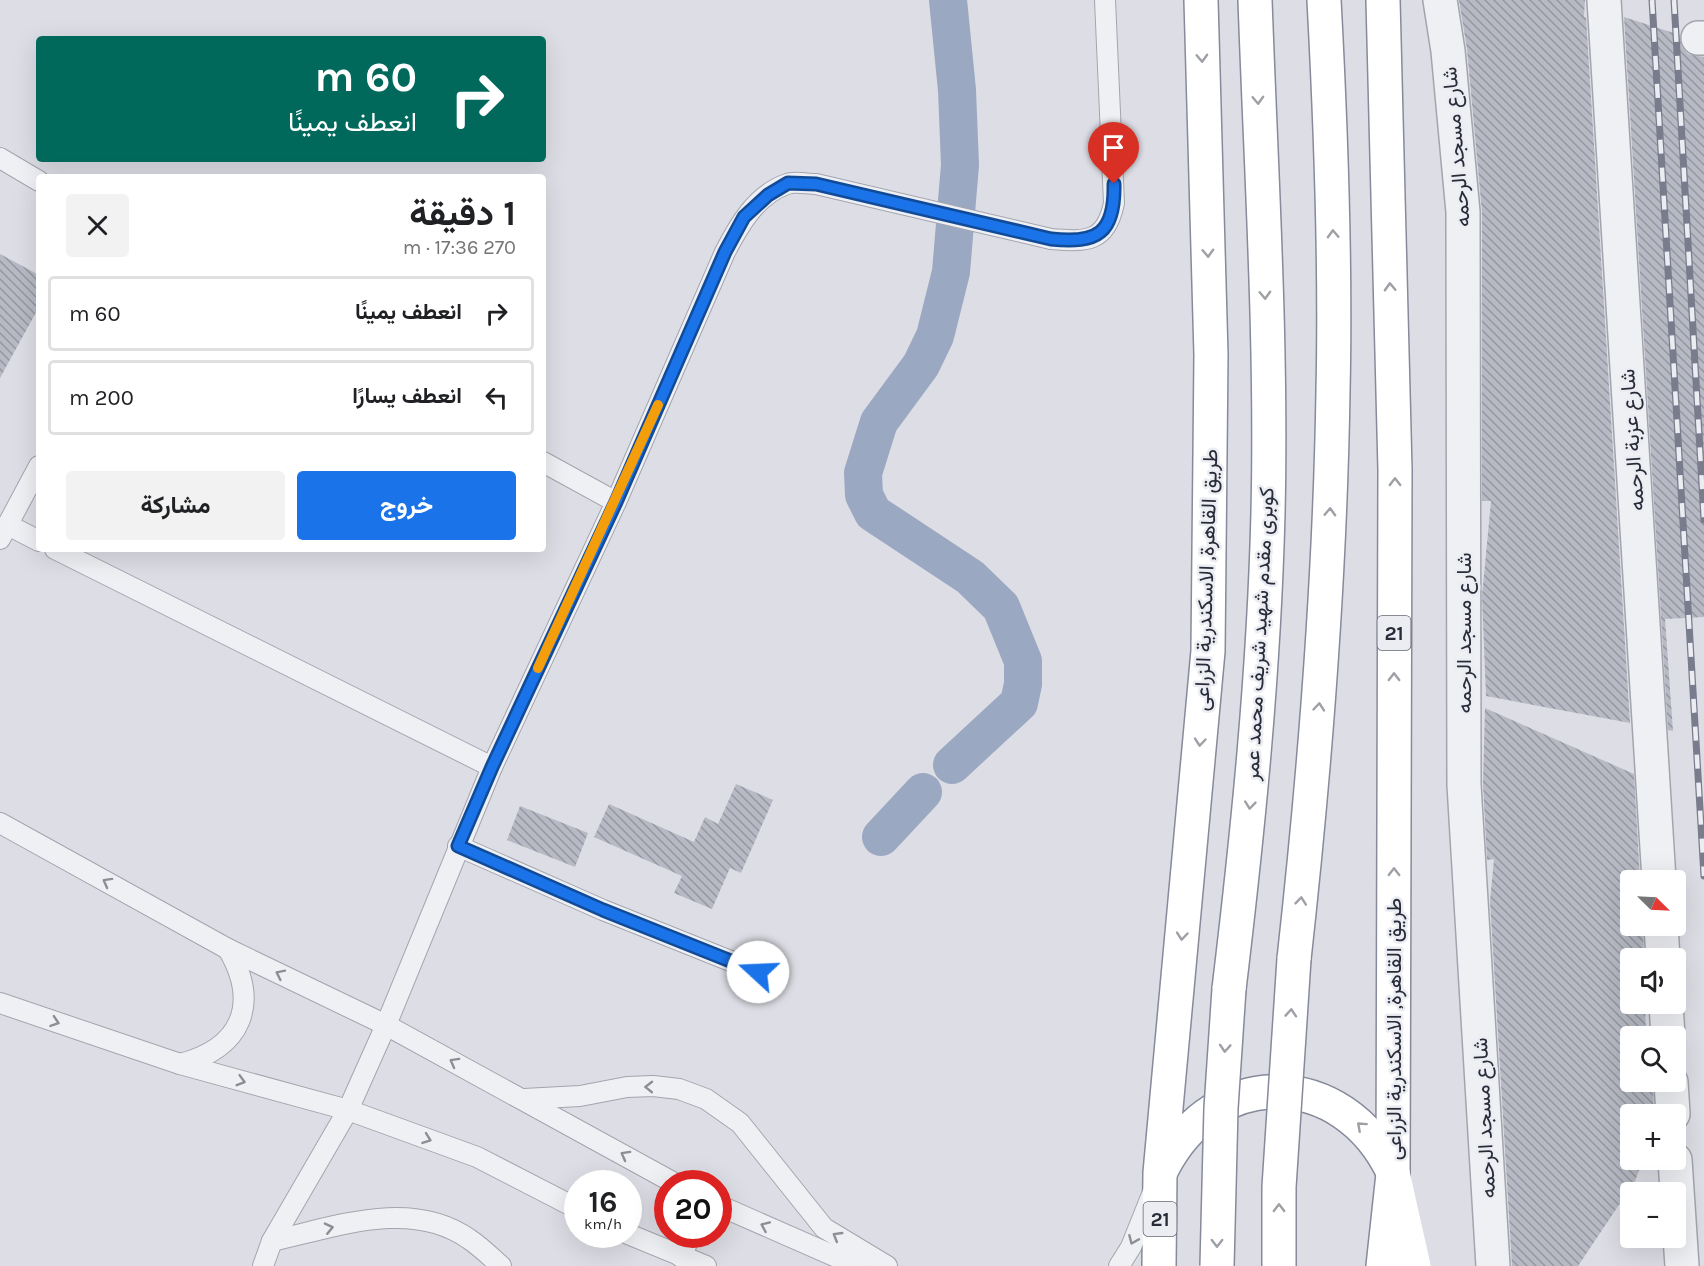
<!DOCTYPE html>
<html lang="ar">
<meta charset="utf-8">
<style>
:root{--surface:#fff;--page:#f2f2f2;--text:#202124;--muted:#757577;--line:#e0e0e0;--accent:#1a73e8}
body{margin:0;font-family:Karla,Vazirmatn,sans-serif;background:var(--page);color:var(--text);direction:rtl;height:100vh;display:flex;flex-direction:column;font-size:22px;white-space:nowrap}
*{box-sizing:border-box;margin:0}
p{font-size:20px;color:var(--muted)}
.icon{flex:none;width:33px;height:33px;fill:none;stroke:currentColor;stroke-width:2;stroke-linecap:round;stroke-linejoin:round}
.map{position:relative;flex:1;overflow:hidden;direction:ltr}
.sheet{position:absolute;left:36px;top:174px;width:510px;height:378px;display:flex;flex-direction:column;background:var(--surface);border-radius:6px;box-shadow:0 6px 24px #0002;direction:rtl}
.sheet>*{flex:none}
.banner{position:absolute;left:36px;top:36px;width:510px;height:126px;border-radius:6px;box-shadow:0 6px 24px #0002;direction:rtl;background:#00695c;color:#fff;overflow:hidden}
.needle{width:39px;rotate:114deg}
.tools{position:absolute;left:1620px;top:870px;display:grid;gap:12px}
.tools a{display:grid;place-items:center;width:66px;height:66px;border-radius:6px;background:var(--surface);box-shadow:0 6px 24px #0002;font-size:30px}
.speed{position:absolute;left:564px;top:1170px;display:flex;gap:12px;font-size:30px;font-weight:700;text-align:center}
.speed>*{display:grid;place-content:center;width:78px;height:78px;border-radius:50%;background:var(--surface);box-shadow:0 6px 24px #0002;line-height:1}
.speed small{font-size:15px;font-weight:400}
.speed .limit{border:9px solid #d22;background:#fff;color:#111}
.pin{position:absolute;display:grid;place-items:center;width:51px;height:51px;color:#fff;margin:-62px -26px;border-radius:50% 50% 50% 0;rotate:-45deg;box-shadow:0 0 6px #0007}
.pin .icon{rotate:45deg}
.me{position:absolute;width:66px;margin:-33px;rotate:290deg;stroke-linejoin:round;filter:drop-shadow(0 0 4px #0008)}
.turn{display:flex;align-items:center;gap:21px;height:126px;padding:0 30px;font-size:27px}
.turn .icon{width:78px;height:78px;stroke-width:2.5}
.turn b{display:block;font-size:42px;line-height:51px}
.round{display:grid;place-items:center;flex:none;width:63px;height:63px;border-radius:6px;background:var(--page)}
.head{display:flex;align-items:center;justify-content:space-between;height:102px;padding:0 30px}
h1{font-size:36px;font-weight:700;line-height:45px}
.cta{display:flex;gap:12px;margin-top:auto;padding:12px 30px}
.cta a{flex:1;height:69px;border-radius:6px;background:var(--accent);color:#fff;font-size:24px;font-weight:700;line-height:69px;text-align:center}
.cta a+a{background:var(--page);color:var(--text)}
ul{padding:0;list-style:none}
li{display:flex;align-items:center;gap:18px;height:75px;margin:0 12px 9px;padding:0 18px;border:3px solid var(--line);border-radius:6px}
li div{flex:1}
li b{display:block;font-size:22px}
li em{font-style:normal}
.map>svg:first-child{display:block}
.lines{fill:none;stroke-linecap:round;stroke-linejoin:round}
.canal{stroke:#9ba8c1;stroke-width:38}
.building{fill:url(#building-back-hatch)}
.lane-casing{stroke:#a3a5ae;stroke-width:22}
.street-casing{stroke:#a3a5ae;stroke-width:36}
.highway-casing{stroke:#868a9a;stroke-width:36}
.lane{stroke:#eff0f4;stroke-width:20}
.street{stroke:#eff0f4;stroke-width:33}
.secondary{stroke:#fff;stroke-width:33}
.highway{stroke:#fff;stroke-width:33}
.rail-casing{stroke:#787c8c;stroke-width:7}
.rail{stroke:#ecedf3;stroke-width:4.5;stroke-dasharray:14;stroke-linecap:butt}
.highway-bridge-casing{stroke:#868a9a;stroke-width:36;stroke-linecap:butt}
.highway-bridge{stroke:#fff;stroke-width:33}
.oneway{stroke:#9ea0a6}
.oneway2{stroke:#8c8e96}
.route-casing{stroke:#114b97;stroke-width:15}
.route{stroke:#1a73e8;stroke-width:10}
.slow{stroke:#f59e0b;stroke-width:10}
.labels{text-anchor:middle;dominant-baseline:central;stroke-width:5;stroke-linejoin:round;paint-order:stroke}
.shield{fill:#ecedf3;stroke:#636671;stroke-width:1.5}
.shield-label{font-size:20px;font-weight:bold;fill:#282c39}
.street-label{font-size:21px;fill:#282c39;stroke:#ecedf3}
</style>
<div class="map">
<svg width="1704" height="1266" viewBox="0 0 1704 1266">
<defs>
<pattern id="building-back-hatch" width="6" height="6" patternUnits="userSpaceOnUse" patternTransform="scale(1.5)"><rect width="6" height="6" fill="#b7bac4"/><path d="M-1 5l2 2M0 0l6 6M5-1l2 2" fill="none" stroke="#9597a0"/></pattern>
</defs>
<rect width="100%" height="100%" fill="#dddee5"/>
<g class="lines">
<!-- canal -->
<g class="canal">
<path d="M 948,0 L 957,90 L 960,165 L 951,272 L 935,336 L 921,365 L 879,422 L 863,473 L 864,495 L 873,513 L 970,577 L 1001,607 L 1023,661 L 1023,684 L 1019,703 L 952,765"/>
<path d="M 881,837 L 923,792"/>
</g>
</g>
<!-- building -->
<g class="building">
<path d="M 1459,0 L 1585,0 L 1584,17 L 1586,17 L 1630,723 L 1486,696 L 1482,596 L 1491,501 L 1482,501 L 1482,212 L 1467,49 Z"/>
<path d="M 1624,17 L 1680,35 L 1682,47 L 1688,54 L 1704,57 L 1704,617 L 1665,619 L 1673,731 L 1668,730 Z"/>
<path d="M 0,254 L 39,275 L 39,307 L 0,378 Z"/>
<path d="M 1485,708 L 1634,774 L 1640,880 L 1630,880 L 1630,926 L 1643,926 L 1644,958 L 1630,958 L 1630,1004 L 1645,1004 L 1646,1036 L 1630,1036 L 1630,1082 L 1653,1082 L 1654,1114 L 1630,1114 L 1630,1160 L 1643,1160 L 1635,1181 L 1578,1266 L 1512,1266 L 1490,901 L 1494,859 L 1487,860 L 1483,784 Z"/>
<path d="M 736,784 L 773,800 L 741,873 L 730,868 L 712,909 L 674,893 L 682,876 L 594,837 L 609,804 L 694,842 L 705,817 L 718,824 Z"/>
<path d="M 520,806 L 588,833 L 575,867 L 507,840 Z"/>
</g>
<g class="lines">
<defs>
<g id="lane">
<path d="M 0,158 L 39,181"/>
<path d="M 543,462 L 616,502"/>
<path d="M 8,525 L 39,541"/>
<path d="M 0,539 L 39,466"/>
<path d="M 55,549 L 492,767"/>
<path d="M 0,823 L 228,949 L 386,1025 L 676,1184"/>
<path d="M 458,846 L 603,910 L 758,972"/>
<path d="M 0,1003 L 180,1064 L 348,1110 L 477,1157 L 578,1209"/>
<path d="M 180,1064 C 242,1048 260,1004 228,949"/>
<path d="M 524,1099 L 580,1096 L 627,1087 L 653,1086 L 679,1089 L 706,1099 L 740,1123 L 824,1228 L 887,1266"/>
<path d="M 718,1205 L 857,1266"/>
<path d="M 628,1234 L 706,1266"/>
<path d="M 272,1241 C 335,1227 411,1198 469,1239 C 481,1247 491,1257 501,1266"/>
<path d="M 681,1257 L 691,1234"/>
<path d="M 263,1266 L 272,1241 L 348,1110 L 386,1025 L 492,767 L 616,502 L 725,252 C 739,225 756,195 787,184 C 795,181 807,184 816,184 L 1051,239 C 1088,242 1106,242 1114,203 L 1105,0"/>
<path d="M 1119,1266 L 1131,1247 L 1153,1192"/>
</g>
<g id="street">
<path d="M 1440,0 L 1448,51 L 1463,212 L 1464,785 L 1493,1266"/>
<path d="M 1604,0 L 1659,880"/>
<path d="M 1698,38 L 1704,38"/>
<path d="M 1661,926 L 1663,958"/>
<path d="M 1666,1004 L 1668,1036"/>
<path d="M 1671,1082 L 1673,1114"/>
<path d="M 1675,1160 L 1682,1266"/>
</g>
<g id="highway">
<path d="M 1383,0 L 1395,470 L 1393,1174 L 1383,1266"/>
<path d="M 1294,959 C 1315,770 1330,581 1333,391 C 1336,261 1331,130 1324,0"/>
<path d="M 1229,989 C 1248,831 1264,673 1268,513 C 1272,342 1261,171 1255,0"/>
<path d="M 1162,1169 C 1215,1064 1343,1067 1393,1172"/>
<path d="M 1159,1266 L 1160,1173 L 1208,651 L 1211,355 L 1201,0"/>
</g>
</defs>
<!-- lane casing -->
<use href="#lane" class="lane-casing"/>
<!-- street casing -->
<use href="#street" class="street-casing"/>
<!-- highway casing -->
<use href="#highway" class="highway-casing"/>
<!-- lane -->
<use href="#lane" class="lane"/>
<!-- street -->
<use href="#street" class="street"/>
<!-- secondary -->
<path class="secondary" d="M 1394,1177 L 1414,1266"/>
<!-- highway -->
<use href="#highway" class="highway"/>
<defs>
<g id="rail">
<path d="M 1652,0 L 1704,876"/>
<path d="M 1674,0 L 1704,520"/>
</g>
</defs>
<!-- rail casing -->
<use href="#rail" class="rail-casing"/>
<!-- rail -->
<use href="#rail" class="rail"/>
<defs>
<g id="highway-bridge">
<path d="M 1217,1266 L 1221,1108 L 1229,989"/>
<path d="M 1279,1266 L 1279,1187 L 1294,959"/>
</g>
</defs>
<!-- highway-bridge casing -->
<use href="#highway-bridge" class="highway-bridge-casing"/>
<!-- highway-bridge -->
<use href="#highway-bridge" class="highway-bridge"/>
</g>
<!-- one-way arrows -->
<defs><path id="oneway-chevron" d="M-2-3.5L2.5 0L-2 3.5" fill="none" stroke-width="1.6" stroke-linecap="round" stroke-linejoin="round" transform="scale(1.5)"/></defs>
<g class="oneway">
<use href="#oneway-chevron" transform="translate(1202 58) rotate(88)"/>
<use href="#oneway-chevron" transform="translate(1258 100) rotate(88)"/>
<use href="#oneway-chevron" transform="translate(1333 234) rotate(-92)"/>
<use href="#oneway-chevron" transform="translate(1208 253) rotate(88)"/>
<use href="#oneway-chevron" transform="translate(1390 287) rotate(-92)"/>
<use href="#oneway-chevron" transform="translate(1265 295) rotate(88)"/>
<use href="#oneway-chevron" transform="translate(1395 482) rotate(-90)"/>
<use href="#oneway-chevron" transform="translate(1330 512) rotate(-88)"/>
<use href="#oneway-chevron" transform="translate(1394 677) rotate(-90)"/>
<use href="#oneway-chevron" transform="translate(1319 707) rotate(-85)"/>
<use href="#oneway-chevron" transform="translate(1200 742) rotate(95)"/>
<use href="#oneway-chevron" transform="translate(1250 805) rotate(96)"/>
<use href="#oneway-chevron" transform="translate(1394 872) rotate(-90)"/>
<use href="#oneway-chevron" transform="translate(1301 901) rotate(-84)"/>
<use href="#oneway-chevron" transform="translate(1182 936) rotate(95)"/>
<use href="#oneway-chevron" transform="translate(1291 1013) rotate(-86)"/>
<use href="#oneway-chevron" transform="translate(1225 1048) rotate(94)"/>
<use href="#oneway-chevron" transform="translate(1361 1126) rotate(-138)"/>
<use href="#oneway-chevron" transform="translate(1279 1208) rotate(-90)"/>
<use href="#oneway-chevron" transform="translate(1217 1243) rotate(90)"/>
</g>
<g class="oneway2">
<use href="#oneway-chevron" transform="translate(107 882) rotate(-151)"/>
<use href="#oneway-chevron" transform="translate(280 974) rotate(-154)"/>
<use href="#oneway-chevron" transform="translate(55 1022) rotate(19)"/>
<use href="#oneway-chevron" transform="translate(454 1062) rotate(-151)"/>
<use href="#oneway-chevron" transform="translate(241 1081) rotate(16)"/>
<use href="#oneway-chevron" transform="translate(649 1087) rotate(-179)"/>
<use href="#oneway-chevron" transform="translate(427 1139) rotate(20)"/>
<use href="#oneway-chevron" transform="translate(625 1155) rotate(-151)"/>
<use href="#oneway-chevron" transform="translate(765 1226) rotate(-156)"/>
<use href="#oneway-chevron" transform="translate(329 1228) rotate(-13)"/>
<use href="#oneway-chevron" transform="translate(837 1236) rotate(-149)"/>
<use href="#oneway-chevron" transform="translate(1133 1240) rotate(113)"/>
</g>
<g class="lines">
<defs>
<path id="route" d="M 758,972 L 603,910 L 458,846 L 492,767 L 616,502 L 725,252 L 744,217 L 768,195 L 788,183 L 816,184 L 1051,239 C 1098,244 1115,233 1114,184"/>
</defs>
<!-- route casing -->
<use href="#route" class="route-casing"/>
<!-- route -->
<use href="#route" class="route"/>
<!-- slow -->
<path class="slow" d="M 538,668 L 658,405"/>
</g>
<g class="labels">
<!-- shield labels -->
<g class="shield">
<rect x="1377.5" y="616" width="33" height="34" rx="4.5"/>
<rect x="1143.5" y="1202" width="33" height="34" rx="4.5"/>
</g>
<g class="shield-label">
<text x="1394" y="633">21</text>
<text x="1160" y="1219">21</text>
</g>
<!-- street labels -->
<g class="street-label">
<text transform="translate(1456 147) rotate(-95)">شارع مسجد الرحمه</text>
<text transform="translate(1632 440) rotate(-94)">شارع عزبة الرحمه</text>
<text transform="translate(1206 580) rotate(-88)">طريق القاهرة, الاسكندرية الزراعى</text>
<text transform="translate(1464 633) rotate(-90)">شارع مسجد الرحمه</text>
<text transform="translate(1259 634) rotate(-87)">كوبرى مقدم شهيد شريف محمد عمر</text>
<text transform="translate(1394 1029) rotate(-90)">طريق القاهرة, الاسكندرية الزراعى</text>
<text transform="translate(1484 1118) rotate(-93)">شارع مسجد الرحمه</text>
</g>
</g>
</svg>
<div class="tools">
<a><svg class="needle" viewBox="-14 -14 28 28"><path d="M0-13l5 13h-10z" fill="#e53935"/><path d="M0 13l5-13h-10z" fill="#757577"/></svg></a>
<a><svg class="icon" aria-label="sound" viewBox="0 0 24 24"><path d="M4 9h4l5-4v14l-5-4H4zM17 9q2 3 0 6"/></svg></a>
<a><svg class="icon" aria-label="search" viewBox="0 0 24 24"><circle cx="10" cy="10" r="6"/><path d="M15 15l6 6"/></svg></a>
<a>+</a>
<a>−</a>
</div>
<div class="speed"><div>16<small>km/h</small></div><div class="limit">20</div></div>
<div class="pin" style="left:1114px;top:184px;background:#d93025"><svg class="icon" aria-label="arrive" viewBox="0 0 24 24"><path d="M6 21V4h12l-3 4 3 4H6"/></svg></div>
<svg class="me" style="left:758px;top:972px" viewBox="-20 -20 40 40"><circle r="19" fill="#fff"/><path d="M0-13L10 11 0 6-10 11z" fill="#1a73e8"/></svg>
<div class="banner">
<div class="turn"><svg class="icon" aria-label="right" viewBox="0 0 24 24"><path d="M7 20v-9h11M14 6l5 5-5 5"/></svg><div><b>60 m</b>انعطف يمينًا</div></div>
</div>
<section class="sheet">
<div class="head"><div><h1>1 دقيقة</h1><p>270 m · 17:36</p></div><a class="round"><svg class="icon" aria-label="close" viewBox="0 0 24 24"><path d="M6 6l12 12M18 6L6 18"/></svg></a></div>
<ul>
<li><svg class="icon" aria-label="right" viewBox="0 0 24 24"><path d="M7 20v-9h11M14 6l5 5-5 5"/></svg><div><b>انعطف يمينًا</b></div><em>60 m</em></li>
<li><svg class="icon" aria-label="left" viewBox="0 0 24 24"><path d="M17 20v-9H6M10 6l-5 5 5 5"/></svg><div><b>انعطف يسارًا</b></div><em>200 m</em></li>
</ul>
<div class="cta"><a>خروج</a><a>مشاركة</a></div>
</section>
</div>
